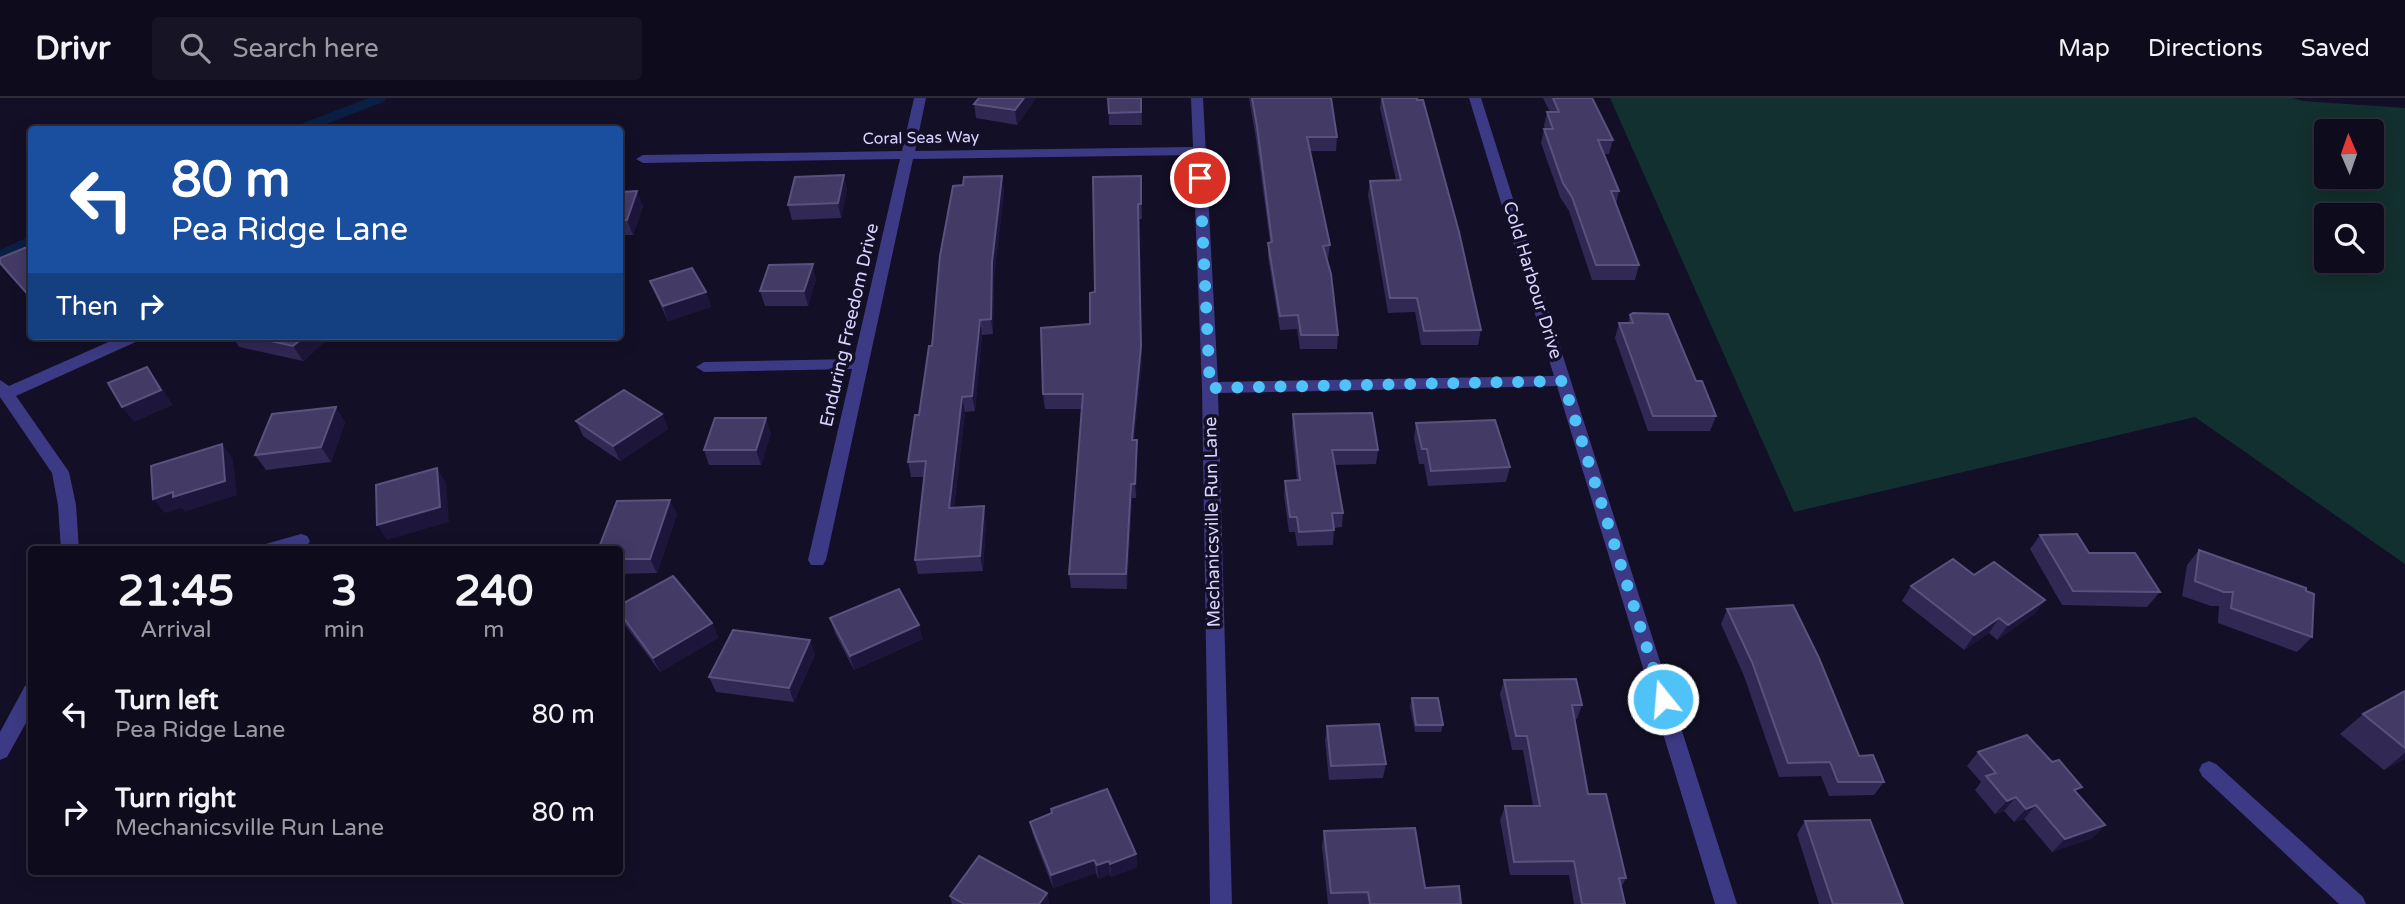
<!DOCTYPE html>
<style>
:root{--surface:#0e0b1c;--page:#171425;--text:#f1f3f6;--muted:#9b9ba3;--line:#2e2b3b}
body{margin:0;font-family:"Varela Round",sans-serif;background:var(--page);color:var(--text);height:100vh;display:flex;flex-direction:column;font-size:26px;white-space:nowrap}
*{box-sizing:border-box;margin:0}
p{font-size:23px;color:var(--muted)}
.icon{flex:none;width:38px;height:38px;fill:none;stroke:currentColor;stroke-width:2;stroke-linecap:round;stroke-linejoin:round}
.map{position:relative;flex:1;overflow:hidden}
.side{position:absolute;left:28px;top:448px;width:595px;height:329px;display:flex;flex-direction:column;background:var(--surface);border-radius:7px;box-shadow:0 4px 18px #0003,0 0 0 2px var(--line)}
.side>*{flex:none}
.top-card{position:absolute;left:28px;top:28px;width:595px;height:214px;border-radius:7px;box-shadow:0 4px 18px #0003,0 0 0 2px var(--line);background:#1a4fa0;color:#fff;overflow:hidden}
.needle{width:46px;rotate:358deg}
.fabs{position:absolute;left:2314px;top:21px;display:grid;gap:14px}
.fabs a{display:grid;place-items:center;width:70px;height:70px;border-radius:7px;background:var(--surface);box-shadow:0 4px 18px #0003,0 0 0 2px var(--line);font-size:35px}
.pin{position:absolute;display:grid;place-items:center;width:60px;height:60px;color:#fff;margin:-30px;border:4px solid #fff;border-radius:50%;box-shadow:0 2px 7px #0007}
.me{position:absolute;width:77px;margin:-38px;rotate:343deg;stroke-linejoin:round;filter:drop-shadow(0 0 5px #0008)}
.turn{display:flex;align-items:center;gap:24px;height:147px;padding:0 28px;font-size:32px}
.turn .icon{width:91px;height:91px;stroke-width:2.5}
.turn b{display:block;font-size:49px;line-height:60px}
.then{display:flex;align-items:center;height:66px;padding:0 28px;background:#0003;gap:14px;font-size:26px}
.eta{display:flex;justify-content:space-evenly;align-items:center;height:119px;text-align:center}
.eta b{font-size:42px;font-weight:800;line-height:49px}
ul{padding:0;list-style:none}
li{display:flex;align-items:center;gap:21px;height:98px;padding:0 28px}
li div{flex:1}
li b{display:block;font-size:26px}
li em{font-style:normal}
header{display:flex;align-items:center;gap:42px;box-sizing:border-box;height:98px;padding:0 35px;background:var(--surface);border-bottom:2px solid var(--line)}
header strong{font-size:33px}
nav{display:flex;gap:38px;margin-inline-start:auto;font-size:24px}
.search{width:490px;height:63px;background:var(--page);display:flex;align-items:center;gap:18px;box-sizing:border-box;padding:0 24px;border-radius:7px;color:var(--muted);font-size:26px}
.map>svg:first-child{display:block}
.green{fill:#12302f;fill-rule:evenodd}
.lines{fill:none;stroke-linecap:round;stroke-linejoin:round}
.stream{stroke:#0a1f44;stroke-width:9}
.street{fill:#3d3a85;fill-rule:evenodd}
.wall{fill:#312854}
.shaded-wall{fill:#1d163a}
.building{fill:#433a66;stroke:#5a527e;stroke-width:2}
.route{stroke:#4fc3f7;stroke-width:12;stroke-dasharray:0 21.6}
.labels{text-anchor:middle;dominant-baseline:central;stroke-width:7;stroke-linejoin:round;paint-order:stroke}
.far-street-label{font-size:16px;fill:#d9d4ff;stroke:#130f26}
.street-label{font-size:18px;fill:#d9d4ff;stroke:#130f26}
</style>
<header>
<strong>Drivr</strong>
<div class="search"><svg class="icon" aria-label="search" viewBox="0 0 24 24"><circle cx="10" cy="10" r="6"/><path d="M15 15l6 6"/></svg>Search here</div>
<nav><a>Map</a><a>Directions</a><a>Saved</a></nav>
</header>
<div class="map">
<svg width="2405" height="806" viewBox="0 0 2405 806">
<rect width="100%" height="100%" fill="#130f26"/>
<!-- green -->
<path class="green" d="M 1610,0 L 2293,0 L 2303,3 L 2405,10 L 2405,466 L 2195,319 L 1794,414 ZM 2326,33 L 2371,33 L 2371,79 L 2326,79 ZM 2371,117 L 2371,163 L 2326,163 L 2326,117 Z"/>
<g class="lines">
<!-- stream -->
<g class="stream">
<path d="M 298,32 L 381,0"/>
<path d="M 0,157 L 32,142"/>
</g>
<!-- street -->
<g class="street">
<path d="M 914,0 L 926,0 L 915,53 L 1193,49 L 1191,0 L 1203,0 L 1218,284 L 1554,278 L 1469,0 L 1481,0 L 1737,806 L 1715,806 L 1557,288 L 1218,295 L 1232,806 L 1210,806 L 1202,290 L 1193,57 L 913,61 L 826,462 L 823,467 L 811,467 L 808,462 L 852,271 L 704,274 L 696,269 L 704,264 L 854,261 L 900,61 L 643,65 L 636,61 L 643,57 L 902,53 Z"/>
<path d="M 122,238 L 143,238 L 140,242 L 16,298 L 69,374 L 76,407 L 79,452 L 61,452 L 58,407 L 52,375 L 0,299 L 0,282 L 9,288 Z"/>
<path d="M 301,436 L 307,438 L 310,443 L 307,448 L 295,452 L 259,452 L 262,447 Z"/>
<path d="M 32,586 L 32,614 L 7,659 L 0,662 L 0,634 L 25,588 Z"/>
<path d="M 2209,663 L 2216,666 L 2363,799 L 2366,806 L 2339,806 L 2202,678 L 2199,672 L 2202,666 Z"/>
</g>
</g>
<!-- wall -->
<g class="wall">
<path d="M 979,0 L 1036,0 L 1017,27 L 976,20 L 974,6 Z"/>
<path d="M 1108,0 L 1141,0 L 1142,27 L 1109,27 Z"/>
<path d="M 1249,0 L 1331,0 L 1337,39 L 1336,53 L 1310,53 L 1330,147 L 1328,161 L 1327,162 L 1338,237 L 1337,251 L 1300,251 L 1297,231 L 1280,232 L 1268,159 L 1268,145 L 1270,144 L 1256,41 Z"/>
<path d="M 1381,0 L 1382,0 L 1481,232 L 1478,247 L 1421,247 L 1415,214 L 1388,215 L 1368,97 L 1370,83 L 1396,82 L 1380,10 Z"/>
<path d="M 1543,0 L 1592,0 L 1613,42 L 1609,56 L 1604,56 L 1619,93 L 1616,106 L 1639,167 L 1635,182 L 1592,182 L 1569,113 L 1560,99 L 1541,45 L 1544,31 L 1545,31 L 1544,28 L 1547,14 L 1550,14 Z"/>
<path d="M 1002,78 L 1004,93 L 994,179 L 993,236 L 982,237 L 975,313 L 965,314 L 954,410 L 986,423 L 983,473 L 918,476 L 915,462 L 924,379 L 911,379 L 908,364 L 919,317 L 963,87 Z"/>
<path d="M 1141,78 L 1142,121 L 1138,121 L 1142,263 L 1134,342 L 1137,342 L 1137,357 L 1136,400 L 1132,400 L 1127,491 L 1071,490 L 1069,476 L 1082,311 L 1045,311 L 1043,296 L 1090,226 L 1095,194 Z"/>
<path d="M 847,91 L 841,120 L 792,122 L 788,107 Z"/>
<path d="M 620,94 L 643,108 L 633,137 L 620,137 Z"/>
<path d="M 32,147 L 32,201 L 0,165 Z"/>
<path d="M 816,181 L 808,208 L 765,208 L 760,193 Z"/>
<path d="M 650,183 L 706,194 L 711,209 L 668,223 L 656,198 Z"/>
<path d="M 1630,217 L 1696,283 L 1716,318 L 1710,333 L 1648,333 L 1615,240 L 1619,225 L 1628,225 Z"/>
<path d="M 232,238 L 331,238 L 303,263 L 239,249 Z"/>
<path d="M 662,316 L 668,331 L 620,363 L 583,338 L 576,323 Z"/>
<path d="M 1293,316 L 1378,352 L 1376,366 L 1335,367 L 1343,415 L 1342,429 L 1334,430 L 1333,447 L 1297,448 L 1295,434 L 1289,434 L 1284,398 L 1285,383 L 1297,382 L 1292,331 Z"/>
<path d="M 345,324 L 331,364 L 266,372 L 255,357 Z"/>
<path d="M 1416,325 L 1510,369 L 1506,384 L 1428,388 L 1424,366 L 1419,366 L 1414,340 Z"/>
<path d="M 771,335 L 761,367 L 709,367 L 704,352 Z"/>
<path d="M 677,416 L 657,475 L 620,476 L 620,452 Z"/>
<path d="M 2040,437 L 2089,455 L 2160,494 L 2147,509 L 2062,507 L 2030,451 Z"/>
<path d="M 2199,452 L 2306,493 L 2312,539 L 2297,554 L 2218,525 L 2219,508 L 2211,508 L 2182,498 L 2187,467 Z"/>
<path d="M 1974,477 L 2045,502 L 2034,516 L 1997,542 L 1989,535 L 1964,552 L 1902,503 L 1911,488 Z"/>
<path d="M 620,507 L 712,525 L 718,540 L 660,574 L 623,524 L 620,517 Z"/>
<path d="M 1727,511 L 1859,658 L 1884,684 L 1874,697 L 1829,698 L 1821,678 L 1779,679 L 1744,578 L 1721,526 Z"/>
<path d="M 830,520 L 923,541 L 854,572 L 835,535 Z"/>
<path d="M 815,556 L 794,604 L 716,594 L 709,579 Z"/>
<path d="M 1504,582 L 1582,607 L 1577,621 L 1574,621 L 1588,696 L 1626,780 L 1621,790 L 1625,806 L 1574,806 L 1569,777 L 1510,777 L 1500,722 L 1505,708 L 1533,708 L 1523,652 L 1512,652 L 1500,596 Z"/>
<path d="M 2405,593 L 2405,661 L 2384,672 L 2340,636 L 2363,616 Z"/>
<path d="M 1412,600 L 1443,627 L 1441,634 L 1415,634 L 1410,608 Z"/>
<path d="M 1327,628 L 1386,666 L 1383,680 L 1329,682 L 1325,642 Z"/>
<path d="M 1978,654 L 2077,695 L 2105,727 L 2092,740 L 2052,754 L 2024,721 L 2014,724 L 2004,713 L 1995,716 L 1975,692 L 1981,684 L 1967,668 Z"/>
<path d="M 1051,711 L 1136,756 L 1137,769 L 1111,779 L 1110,776 L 1098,781 L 1096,775 L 1053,790 L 1033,737 L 1030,724 L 1052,716 Z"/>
<path d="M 1805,723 L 1903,806 L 1819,806 L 1797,736 Z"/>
<path d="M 1324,733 L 1425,790 L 1461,806 L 1328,806 L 1322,749 Z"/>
<path d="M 1047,795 L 1049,806 L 952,806 L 950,798 Z"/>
</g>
<!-- shaded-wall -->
<g class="shaded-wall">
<path d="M 1024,0 L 1036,0 L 1017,27 L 1015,12 Z"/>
<path d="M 844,77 L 847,91 L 841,120 L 838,105 Z"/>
<path d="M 1002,78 L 1004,93 L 994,179 L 993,236 L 991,221 L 992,164 Z"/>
<path d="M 637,93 L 643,108 L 633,137 L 627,122 Z"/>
<path d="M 1138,106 L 1142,263 L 1133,357 L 1132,342 Z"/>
<path d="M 813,166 L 816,181 L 808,208 L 804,193 Z"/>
<path d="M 706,194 L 711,209 L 668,223 L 663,208 Z"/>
<path d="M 980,222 L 982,237 L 975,313 L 972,298 Z"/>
<path d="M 305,238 L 331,238 L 303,263 L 293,248 Z"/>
<path d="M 147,269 L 158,284 L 173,307 L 134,324 L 122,309 Z"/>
<path d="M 962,299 L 965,314 L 952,425 L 949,410 Z"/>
<path d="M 336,309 L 345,324 L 331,364 L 321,349 Z"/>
<path d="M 662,316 L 668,331 L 620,363 L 613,348 Z"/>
<path d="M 766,320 L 771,335 L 761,367 L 756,352 Z"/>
<path d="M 1137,342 L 1137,357 L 1136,400 L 1135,386 Z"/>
<path d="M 222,346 L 233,361 L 237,397 L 185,414 L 182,410 L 165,415 L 153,401 Z"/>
<path d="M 437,370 L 446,385 L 449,424 L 387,442 L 377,427 Z"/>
<path d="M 1131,386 L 1132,400 L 1127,491 L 1126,476 Z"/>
<path d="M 670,402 L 677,416 L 657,475 L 650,461 Z"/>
<path d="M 984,408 L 986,423 L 983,473 L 980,458 Z"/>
<path d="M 2045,502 L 2034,516 L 1997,542 L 2008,527 Z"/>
<path d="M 1999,520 L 1989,535 L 1964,552 L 1974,537 Z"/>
<path d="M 712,525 L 718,540 L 660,574 L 653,560 Z"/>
<path d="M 919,527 L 923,541 L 854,572 L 850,558 Z"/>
<path d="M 810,542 L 815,556 L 794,604 L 789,590 Z"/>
<path d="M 2405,655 L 2405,661 L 2384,672 Z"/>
<path d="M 2016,699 L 2004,713 L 1995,716 L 2007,703 Z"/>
<path d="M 2036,707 L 2024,721 L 2014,724 L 2026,711 Z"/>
<path d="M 2105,727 L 2092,740 L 2052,754 L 2065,741 Z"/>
<path d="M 1136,756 L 1137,769 L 1111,779 L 1110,766 Z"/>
<path d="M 1094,762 L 1096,775 L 1053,790 L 1051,777 Z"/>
<path d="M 1109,763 L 1110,776 L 1098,781 L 1097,767 Z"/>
<path d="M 1047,795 L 1049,806 L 1039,806 Z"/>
</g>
<!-- building -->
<g class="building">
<path d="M 979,0 L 1024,0 L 1015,12 L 974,6 Z"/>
<path d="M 1108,0 L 1141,0 L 1141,14 L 1109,15 Z"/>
<path d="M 1252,0 L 1331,0 L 1337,39 L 1307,39 L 1330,147 L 1323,148 L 1331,176 L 1338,237 L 1301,237 L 1298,217 L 1280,218 L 1268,145 L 1272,144 L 1257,28 Z"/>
<path d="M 1382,0 L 1417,0 L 1417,2 L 1423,2 L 1459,134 L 1481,232 L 1424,233 L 1417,200 L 1390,200 L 1370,83 L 1401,82 Z"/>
<path d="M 1553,0 L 1592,0 L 1613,42 L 1598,42 L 1619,93 L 1611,93 L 1639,167 L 1596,167 L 1572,99 L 1563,85 L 1544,31 L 1553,31 L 1547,14 L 1559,14 Z"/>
<path d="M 844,77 L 838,105 L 788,107 L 795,79 Z"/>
<path d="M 1002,78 L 992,164 L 991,221 L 980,222 L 972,298 L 962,299 L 949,410 L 984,408 L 980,458 L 915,462 L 926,363 L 908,364 L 915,317 L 919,317 L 929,248 L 932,248 L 940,158 L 953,88 L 963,87 L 964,79 Z"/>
<path d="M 1141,78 L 1141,106 L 1138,106 L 1141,248 L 1132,342 L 1137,342 L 1135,386 L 1131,386 L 1126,476 L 1069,476 L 1083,296 L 1043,296 L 1041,230 L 1090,226 L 1090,195 L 1095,194 L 1093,79 Z"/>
<path d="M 637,93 L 627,122 L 620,122 L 620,94 Z"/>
<path d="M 32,147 L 32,199 L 31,200 L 0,165 L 0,160 Z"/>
<path d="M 813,166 L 804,193 L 760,193 L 769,167 Z"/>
<path d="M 692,170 L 706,194 L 663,208 L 650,183 Z"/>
<path d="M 1633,215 L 1668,216 L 1696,283 L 1702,283 L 1716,318 L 1653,318 L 1619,225 L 1633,225 L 1630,217 Z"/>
<path d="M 249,238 L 305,238 L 293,248 Z"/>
<path d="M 147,269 L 161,292 L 122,309 L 108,285 Z"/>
<path d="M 624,292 L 662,316 L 613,348 L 576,323 Z"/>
<path d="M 336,309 L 321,349 L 255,357 L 272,316 Z"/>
<path d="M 1372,315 L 1378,352 L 1332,352 L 1343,415 L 1332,415 L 1334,432 L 1299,434 L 1297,419 L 1290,419 L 1285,383 L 1300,382 L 1293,316 Z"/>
<path d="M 715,320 L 766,320 L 756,352 L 704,352 Z"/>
<path d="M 1495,322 L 1510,369 L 1431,373 L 1427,351 L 1422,351 L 1416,325 Z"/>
<path d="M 222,346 L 225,383 L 173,399 L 173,394 L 153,401 L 151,368 Z"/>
<path d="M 437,370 L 440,409 L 377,427 L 376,387 Z"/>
<path d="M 670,402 L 650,461 L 620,461 L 620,452 L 598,452 L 617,403 Z"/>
<path d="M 2077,436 L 2089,455 L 2135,455 L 2160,494 L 2073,493 L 2040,437 Z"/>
<path d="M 2199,452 L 2306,490 L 2306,493 L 2314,496 L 2312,539 L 2231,510 L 2233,494 L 2224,494 L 2195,483 Z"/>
<path d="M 1953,461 L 1974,477 L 1994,464 L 2045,502 L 2008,527 L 1999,520 L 1974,537 L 1911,488 Z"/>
<path d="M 673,478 L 712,525 L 653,560 L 620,515 L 620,507 Z"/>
<path d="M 899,491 L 919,527 L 850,558 L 830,520 Z"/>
<path d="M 1793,507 L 1819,560 L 1859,658 L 1873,657 L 1884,684 L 1838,684 L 1830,664 L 1788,665 L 1752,564 L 1727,511 Z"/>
<path d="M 733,532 L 810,542 L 789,590 L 709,579 Z"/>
<path d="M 1576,581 L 1582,607 L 1572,607 L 1588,696 L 1606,696 L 1626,780 L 1619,780 L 1625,806 L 1582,806 L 1574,763 L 1514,764 L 1505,708 L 1540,708 L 1527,638 L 1516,638 L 1504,582 Z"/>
<path d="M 2405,593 L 2405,650 L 2363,616 Z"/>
<path d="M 1412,600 L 1438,600 L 1443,627 L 1416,627 Z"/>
<path d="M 1379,626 L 1386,666 L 1331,668 L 1327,628 Z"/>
<path d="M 2027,637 L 2052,664 L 2059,662 L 2082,689 L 2074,692 L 2105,727 L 2065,741 L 2036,707 L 2026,711 L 2016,699 L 2007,703 L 1986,678 L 1996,675 L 1978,654 Z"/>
<path d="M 1107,691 L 1136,756 L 1110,766 L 1109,763 L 1097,767 L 1094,762 L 1051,777 L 1030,724 L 1052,715 L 1051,711 Z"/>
<path d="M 1870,722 L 1903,806 L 1833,806 L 1805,723 Z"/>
<path d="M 1415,730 L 1425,790 L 1459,788 L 1461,806 L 1370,806 L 1368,794 L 1331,795 L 1324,733 Z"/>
<path d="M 979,758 L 1047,795 L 1039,806 L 964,806 L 950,798 Z"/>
</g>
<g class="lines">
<!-- route -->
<path class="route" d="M 1200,80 L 1210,290 L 1563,283 L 1663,601"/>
</g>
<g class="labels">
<!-- far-street labels -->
<g class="far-street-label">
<text transform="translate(921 40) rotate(-1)">Coral Seas Way</text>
</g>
<!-- street labels -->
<g class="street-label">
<text transform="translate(1533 182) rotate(73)">Cold Harbour Drive</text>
<text transform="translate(849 227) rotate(-77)">Enduring Freedom Drive</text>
<text transform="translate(1212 424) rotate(-91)">Mechanicsville Run Lane</text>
</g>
</g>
</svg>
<div class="fabs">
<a><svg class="needle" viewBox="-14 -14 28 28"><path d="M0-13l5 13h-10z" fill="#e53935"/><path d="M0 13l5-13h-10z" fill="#9b9ba3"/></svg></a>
<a><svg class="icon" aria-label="search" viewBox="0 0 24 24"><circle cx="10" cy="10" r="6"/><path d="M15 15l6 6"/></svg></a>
</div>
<div class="pin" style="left:1200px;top:80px;background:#d93025"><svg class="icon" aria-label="arrive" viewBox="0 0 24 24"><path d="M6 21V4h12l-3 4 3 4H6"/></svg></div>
<svg class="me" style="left:1663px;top:601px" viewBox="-20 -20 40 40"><circle r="17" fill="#4fc3f7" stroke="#fff" stroke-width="3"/><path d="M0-11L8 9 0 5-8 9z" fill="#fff"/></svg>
<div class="top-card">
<div class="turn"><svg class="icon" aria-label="left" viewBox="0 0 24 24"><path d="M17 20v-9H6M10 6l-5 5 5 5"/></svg><div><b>80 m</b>Pea Ridge Lane</div></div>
<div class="then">Then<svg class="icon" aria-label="right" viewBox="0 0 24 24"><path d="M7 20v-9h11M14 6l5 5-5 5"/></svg></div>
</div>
<section class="side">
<div class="eta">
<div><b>21:45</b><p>Arrival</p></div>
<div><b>3</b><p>min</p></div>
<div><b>240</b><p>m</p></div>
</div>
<ul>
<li><svg class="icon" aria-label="left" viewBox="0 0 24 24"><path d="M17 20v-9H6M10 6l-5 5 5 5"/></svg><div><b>Turn left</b><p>Pea Ridge Lane</p></div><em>80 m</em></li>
<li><svg class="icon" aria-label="right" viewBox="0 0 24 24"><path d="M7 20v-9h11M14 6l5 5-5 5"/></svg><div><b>Turn right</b><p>Mechanicsville Run Lane</p></div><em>80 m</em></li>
</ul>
</section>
</div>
